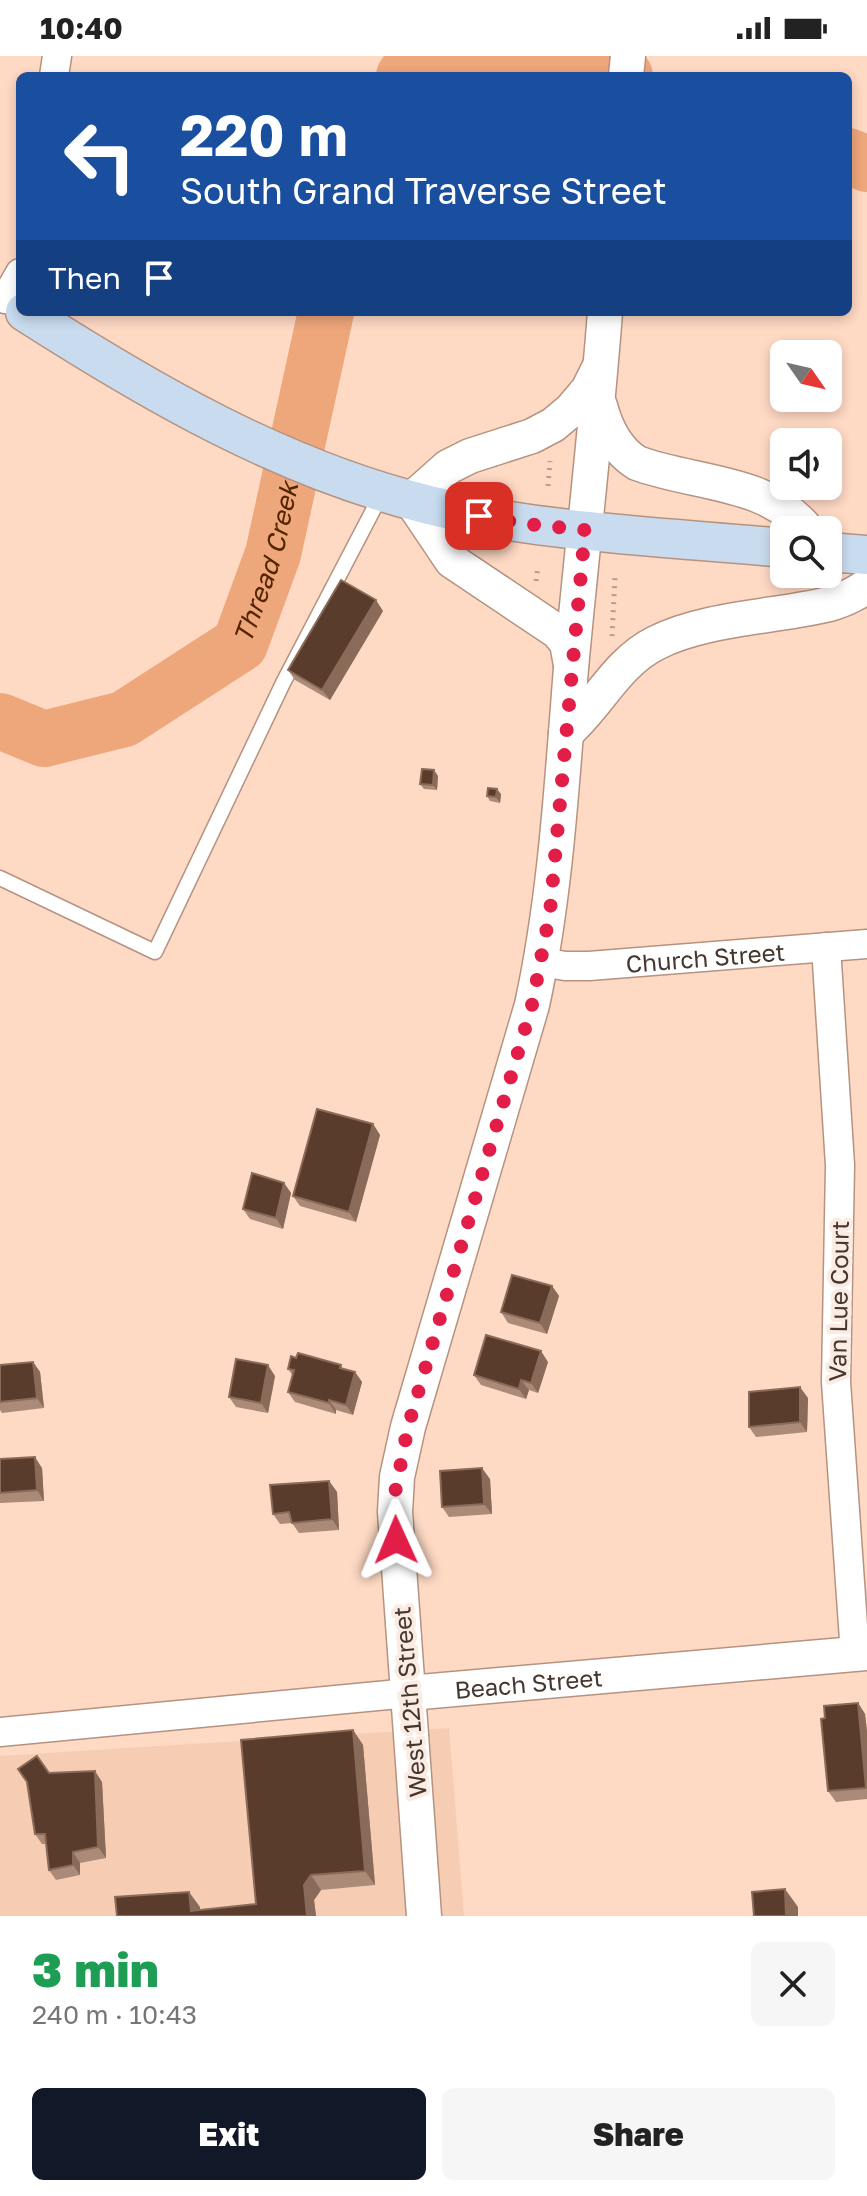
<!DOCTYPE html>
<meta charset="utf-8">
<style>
:root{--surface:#fff;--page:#f6f6f6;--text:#222;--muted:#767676;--accent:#111827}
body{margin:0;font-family:"Golos Text",sans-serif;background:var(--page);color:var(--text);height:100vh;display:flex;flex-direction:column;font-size:30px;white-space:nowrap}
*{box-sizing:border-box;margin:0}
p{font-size:26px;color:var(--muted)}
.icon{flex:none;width:44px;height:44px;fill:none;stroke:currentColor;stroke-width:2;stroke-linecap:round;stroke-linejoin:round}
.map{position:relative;height:1860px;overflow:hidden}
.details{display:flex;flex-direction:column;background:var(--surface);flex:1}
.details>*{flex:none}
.guide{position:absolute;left:16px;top:16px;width:836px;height:244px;border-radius:12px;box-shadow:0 4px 12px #0003;background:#1a4fa0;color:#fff;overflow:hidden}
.needle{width:52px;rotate:124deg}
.tools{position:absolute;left:770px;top:284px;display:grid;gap:16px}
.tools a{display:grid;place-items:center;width:72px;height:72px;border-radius:12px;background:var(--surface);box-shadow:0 4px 12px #0003;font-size:40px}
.pin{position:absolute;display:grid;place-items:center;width:68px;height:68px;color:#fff;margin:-34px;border-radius:16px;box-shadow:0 4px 12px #0006}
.me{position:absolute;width:88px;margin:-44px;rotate:359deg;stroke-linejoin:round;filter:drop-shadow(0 0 6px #0008)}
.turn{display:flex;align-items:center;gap:28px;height:168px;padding:0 32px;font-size:36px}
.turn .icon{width:104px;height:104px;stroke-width:2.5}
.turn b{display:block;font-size:56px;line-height:68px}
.then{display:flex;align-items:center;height:76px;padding:0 32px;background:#0003;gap:16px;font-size:30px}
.round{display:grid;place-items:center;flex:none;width:84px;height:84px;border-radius:12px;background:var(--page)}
.head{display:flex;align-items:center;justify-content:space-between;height:136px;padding:0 32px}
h1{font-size:48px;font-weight:800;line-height:60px;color:#1e9e55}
.button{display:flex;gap:16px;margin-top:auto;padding:16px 32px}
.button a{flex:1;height:92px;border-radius:12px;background:var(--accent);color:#fff;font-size:32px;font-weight:800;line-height:92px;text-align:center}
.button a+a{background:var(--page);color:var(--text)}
.status{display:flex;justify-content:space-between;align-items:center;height:56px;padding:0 40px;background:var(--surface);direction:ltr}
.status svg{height:22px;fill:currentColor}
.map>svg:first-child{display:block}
.built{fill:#f6ccb3}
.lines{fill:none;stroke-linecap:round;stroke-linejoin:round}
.river{stroke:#eea67b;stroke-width:56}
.service-casing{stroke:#b59380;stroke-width:17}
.minor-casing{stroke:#b59380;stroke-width:31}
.tertiary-casing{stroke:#b59380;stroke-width:37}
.secondary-casing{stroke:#b59380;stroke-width:41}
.path{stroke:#b99c8c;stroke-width:5;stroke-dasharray:2 6;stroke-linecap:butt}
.service{stroke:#fff;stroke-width:14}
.minor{stroke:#fff;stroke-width:28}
.tertiary{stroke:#fff;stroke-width:34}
.secondary{stroke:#c9dcef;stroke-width:38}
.wall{fill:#ac8a78}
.shaded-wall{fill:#8a6b59}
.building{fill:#593c2b;stroke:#8a6b59;stroke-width:2}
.route{stroke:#e11d48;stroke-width:14;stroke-dasharray:0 25.2}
.labels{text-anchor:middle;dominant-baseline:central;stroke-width:8;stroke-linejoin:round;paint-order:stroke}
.street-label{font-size:24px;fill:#45362e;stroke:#faebe3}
.water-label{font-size:26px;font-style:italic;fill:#512402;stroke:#faebe3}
</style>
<div class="status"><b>10:40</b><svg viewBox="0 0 49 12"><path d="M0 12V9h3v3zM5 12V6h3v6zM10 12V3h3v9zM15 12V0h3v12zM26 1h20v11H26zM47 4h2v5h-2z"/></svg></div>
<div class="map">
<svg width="867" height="1860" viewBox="0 0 867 1860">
<rect width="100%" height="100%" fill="#fed9c4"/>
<!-- built -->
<path class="built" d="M 449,1672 L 464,1860 L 0,1860 L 0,1700 Z"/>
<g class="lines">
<!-- river -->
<g class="river">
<path d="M 533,0 L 625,20"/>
<path d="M 404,20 L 407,16 L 502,0"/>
<path d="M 848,100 L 867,108"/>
<path id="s1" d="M 0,665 L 44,683 L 124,663 L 240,588 L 273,498 L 326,256"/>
</g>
<defs>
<path id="service" d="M 0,822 L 155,896 L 283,627 L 381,439"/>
<g id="minor">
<path d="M 54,20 L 57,0"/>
<path d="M 5,243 L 20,217"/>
<path d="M 826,891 L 840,1109 L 836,1326 L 855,1598"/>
<path id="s2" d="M 542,906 L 565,910 L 589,910 L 867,888"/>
<path d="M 0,1676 L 409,1637"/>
</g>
<g id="tertiary">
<path d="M 626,20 L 628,0"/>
<path d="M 600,350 C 606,373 616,394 637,407 C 693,428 767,424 807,474"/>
<path d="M 571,609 L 567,587 L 558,576 L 452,505 L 411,444 L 448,411 L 470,400 L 532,380 L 553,369 L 571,354 L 588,334 L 599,312"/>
<path d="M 566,677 C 599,648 616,607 656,587 C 695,567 750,562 793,555 C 822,550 841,548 867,530"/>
<path id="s3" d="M 409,1637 L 867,1597"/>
<path d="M 424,1860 L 395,1456 L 397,1421 L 408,1371 L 532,949 C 556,838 562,725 571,612 C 582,493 596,375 605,256"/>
</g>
<g id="secondary">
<path d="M 25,256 C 150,336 282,413 429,449 C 544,477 666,481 784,492"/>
<path d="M 828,496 L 867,499"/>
</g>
</defs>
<!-- service casing -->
<use href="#service" class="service-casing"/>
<!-- minor casing -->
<use href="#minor" class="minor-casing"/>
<!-- tertiary casing -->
<use href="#tertiary" class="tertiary-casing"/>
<!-- secondary casing -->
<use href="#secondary" class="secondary-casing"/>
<!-- path -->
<g class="path">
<path d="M 548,430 L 550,405"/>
<path d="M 536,525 L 538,510"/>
<path d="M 612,580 L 615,521"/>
</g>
<!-- service -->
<use href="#service" class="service"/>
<!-- minor -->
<use href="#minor" class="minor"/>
<!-- tertiary -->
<use href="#tertiary" class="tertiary"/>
<!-- secondary -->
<use href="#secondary" class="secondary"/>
</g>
<!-- wall -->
<g class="wall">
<path d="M 383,555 L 330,644 L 295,624 L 288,614 Z"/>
<path d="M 438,720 L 437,734 L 424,733 L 420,728 Z"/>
<path d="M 501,738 L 500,747 L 490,745 L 487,740 Z"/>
<path d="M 373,1068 L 380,1079 L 356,1166 L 300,1150 L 293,1140 Z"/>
<path d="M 284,1127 L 291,1137 L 283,1173 L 250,1163 L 243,1153 Z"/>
<path d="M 552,1230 L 559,1240 L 547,1278 L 508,1267 L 501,1256 Z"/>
<path d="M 296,1302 L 341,1309 L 343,1313 L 355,1316 L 362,1326 L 353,1359 L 336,1354 L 336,1358 L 295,1346 L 288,1336 L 293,1320 L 288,1313 Z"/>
<path d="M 33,1306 L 40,1316 L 44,1352 L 2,1357 L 0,1354 L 0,1309 Z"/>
<path d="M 548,1306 L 538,1337 L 529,1334 L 526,1343 L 481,1329 L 474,1319 Z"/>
<path d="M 275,1320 L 268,1357 L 236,1351 L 229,1341 Z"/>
<path d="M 808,1342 L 807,1376 L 756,1381 L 749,1371 Z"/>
<path d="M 0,1403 L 42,1412 L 44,1445 L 0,1447 Z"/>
<path d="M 490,1423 L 492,1458 L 449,1461 L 442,1451 Z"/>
<path d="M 329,1425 L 337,1436 L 339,1474 L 299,1477 L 292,1467 L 280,1468 L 273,1458 Z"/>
<path d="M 858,1647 L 865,1658 L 867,1676 L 867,1743 L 836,1746 L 828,1735 Z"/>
<path d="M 353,1674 L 363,1689 L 375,1829 L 321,1834 L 314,1844 L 316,1860 L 117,1860 L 200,1851 L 200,1854 L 256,1848 Z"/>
<path d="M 49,1717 L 102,1726 L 106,1802 L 80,1807 L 80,1819 L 56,1824 L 49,1814 L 46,1788 L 42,1788 L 35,1778 Z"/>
</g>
<!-- shaded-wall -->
<g class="shaded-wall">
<path d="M 376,544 L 383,555 L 330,644 L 322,634 Z"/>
<path d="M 434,714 L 438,720 L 437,734 L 433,729 Z"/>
<path d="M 497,733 L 501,738 L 500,747 L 496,741 Z"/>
<path d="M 373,1068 L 380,1079 L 356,1166 L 349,1156 Z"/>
<path d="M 284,1127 L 291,1137 L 283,1173 L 276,1162 Z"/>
<path d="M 552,1230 L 559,1240 L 547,1278 L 540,1267 Z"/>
<path d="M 541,1295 L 548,1306 L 538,1337 L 531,1327 Z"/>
<path d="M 33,1306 L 40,1316 L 44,1352 L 37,1342 Z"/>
<path d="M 268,1309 L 275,1320 L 268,1357 L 261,1347 Z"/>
<path d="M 355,1316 L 362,1326 L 353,1359 L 346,1349 Z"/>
<path d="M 521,1324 L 529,1334 L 526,1343 L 519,1333 Z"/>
<path d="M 800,1331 L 808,1342 L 807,1376 L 800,1366 Z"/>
<path d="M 329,1344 L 336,1354 L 336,1358 L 329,1347 Z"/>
<path d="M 35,1401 L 42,1412 L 44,1445 L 37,1434 Z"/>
<path d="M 482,1412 L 490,1423 L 492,1458 L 484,1448 Z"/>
<path d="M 329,1425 L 337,1436 L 339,1474 L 332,1463 Z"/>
<path d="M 858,1647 L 865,1658 L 867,1676 L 867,1733 Z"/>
<path d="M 353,1674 L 363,1689 L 375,1829 L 365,1815 Z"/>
<path d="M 95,1715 L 102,1726 L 106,1802 L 98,1791 Z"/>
<path d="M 73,1796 L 80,1807 L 80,1819 L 73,1809 Z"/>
<path d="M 311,1819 L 321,1834 L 314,1844 L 316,1860 L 307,1860 L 304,1829 Z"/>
<path d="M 785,1833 L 798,1851 L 798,1860 L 786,1860 Z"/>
<path d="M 189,1836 L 200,1851 L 200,1860 L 191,1855 Z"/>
</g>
<!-- building -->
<g class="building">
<path d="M 341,524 L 376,544 L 322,634 L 288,614 Z"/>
<path d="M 422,713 L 434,714 L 433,729 L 420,728 Z"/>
<path d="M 488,732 L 497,733 L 496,741 L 487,740 Z"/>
<path d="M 317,1053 L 373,1068 L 349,1156 L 293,1140 Z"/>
<path d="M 252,1117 L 284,1127 L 276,1162 L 243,1153 Z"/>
<path d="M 512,1219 L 552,1230 L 540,1267 L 501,1256 Z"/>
<path d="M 486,1279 L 541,1295 L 531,1327 L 521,1324 L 519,1333 L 474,1319 Z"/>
<path d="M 298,1297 L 341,1309 L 340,1312 L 355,1316 L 346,1349 L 329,1344 L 329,1347 L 288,1336 L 294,1314 L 288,1313 L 291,1300 L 296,1302 Z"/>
<path d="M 236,1303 L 268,1309 L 261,1347 L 229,1341 Z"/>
<path d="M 33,1306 L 37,1342 L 0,1346 L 0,1309 Z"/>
<path d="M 800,1331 L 800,1366 L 749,1371 L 749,1336 Z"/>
<path d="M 35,1401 L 37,1434 L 0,1437 L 0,1403 Z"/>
<path d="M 482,1412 L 484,1448 L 442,1451 L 440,1415 Z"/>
<path d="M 329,1425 L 332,1463 L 292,1467 L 289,1456 L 273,1458 L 270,1429 Z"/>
<path d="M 858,1647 L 866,1732 L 828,1735 L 821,1663 L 825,1662 L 824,1650 Z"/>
<path d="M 353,1674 L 365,1815 L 311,1819 L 304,1829 L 307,1860 L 117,1860 L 115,1841 L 189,1836 L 191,1855 L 256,1848 L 241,1684 Z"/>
<path d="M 37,1700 L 49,1717 L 95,1715 L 98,1791 L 73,1796 L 73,1809 L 49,1814 L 45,1778 L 35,1778 L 27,1726 L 18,1713 Z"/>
<path d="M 785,1833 L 786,1860 L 754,1860 L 752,1836 Z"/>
</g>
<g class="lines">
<!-- route -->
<path class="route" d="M 396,1484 L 395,1437 L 408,1371 L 532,949 L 550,856 L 585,474 L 526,468 L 479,460"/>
</g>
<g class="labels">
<!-- street labels -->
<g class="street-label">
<text stroke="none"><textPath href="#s2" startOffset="164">Church Street</textPath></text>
<text transform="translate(838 1245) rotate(-89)">Van Lue Court</text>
<text stroke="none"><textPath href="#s3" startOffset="120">Beach Street</textPath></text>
<text transform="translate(409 1646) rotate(-95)">West 12th Street</text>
</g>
<!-- water labels -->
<g class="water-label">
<text stroke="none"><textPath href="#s1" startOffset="354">Thread Creek</textPath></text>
</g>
</g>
</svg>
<div class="tools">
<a><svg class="needle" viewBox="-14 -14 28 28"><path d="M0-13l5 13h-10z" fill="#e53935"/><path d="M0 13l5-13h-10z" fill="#767676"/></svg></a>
<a><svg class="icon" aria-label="sound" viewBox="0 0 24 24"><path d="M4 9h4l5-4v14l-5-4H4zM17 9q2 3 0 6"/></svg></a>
<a><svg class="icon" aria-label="search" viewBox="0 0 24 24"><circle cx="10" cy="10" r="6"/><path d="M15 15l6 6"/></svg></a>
</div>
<div class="pin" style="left:479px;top:460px;background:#d93025"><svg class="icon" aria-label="arrive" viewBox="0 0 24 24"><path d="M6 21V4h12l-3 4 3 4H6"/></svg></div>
<svg class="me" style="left:396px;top:1484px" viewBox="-20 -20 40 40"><path d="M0-17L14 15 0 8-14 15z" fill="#e11d48" stroke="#fff" stroke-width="4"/></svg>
<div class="guide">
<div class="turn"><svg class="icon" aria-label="left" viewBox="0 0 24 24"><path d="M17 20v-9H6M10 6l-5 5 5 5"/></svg><div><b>220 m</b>South Grand Traverse Street</div></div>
<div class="then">Then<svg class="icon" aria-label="arrive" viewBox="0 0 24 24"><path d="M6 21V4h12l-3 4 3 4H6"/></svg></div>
</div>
</div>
<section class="details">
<div class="head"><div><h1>3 min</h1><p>240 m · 10:43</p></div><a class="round"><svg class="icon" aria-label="close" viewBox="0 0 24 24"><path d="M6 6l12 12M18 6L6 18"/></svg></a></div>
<div class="button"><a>Exit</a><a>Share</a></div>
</section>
